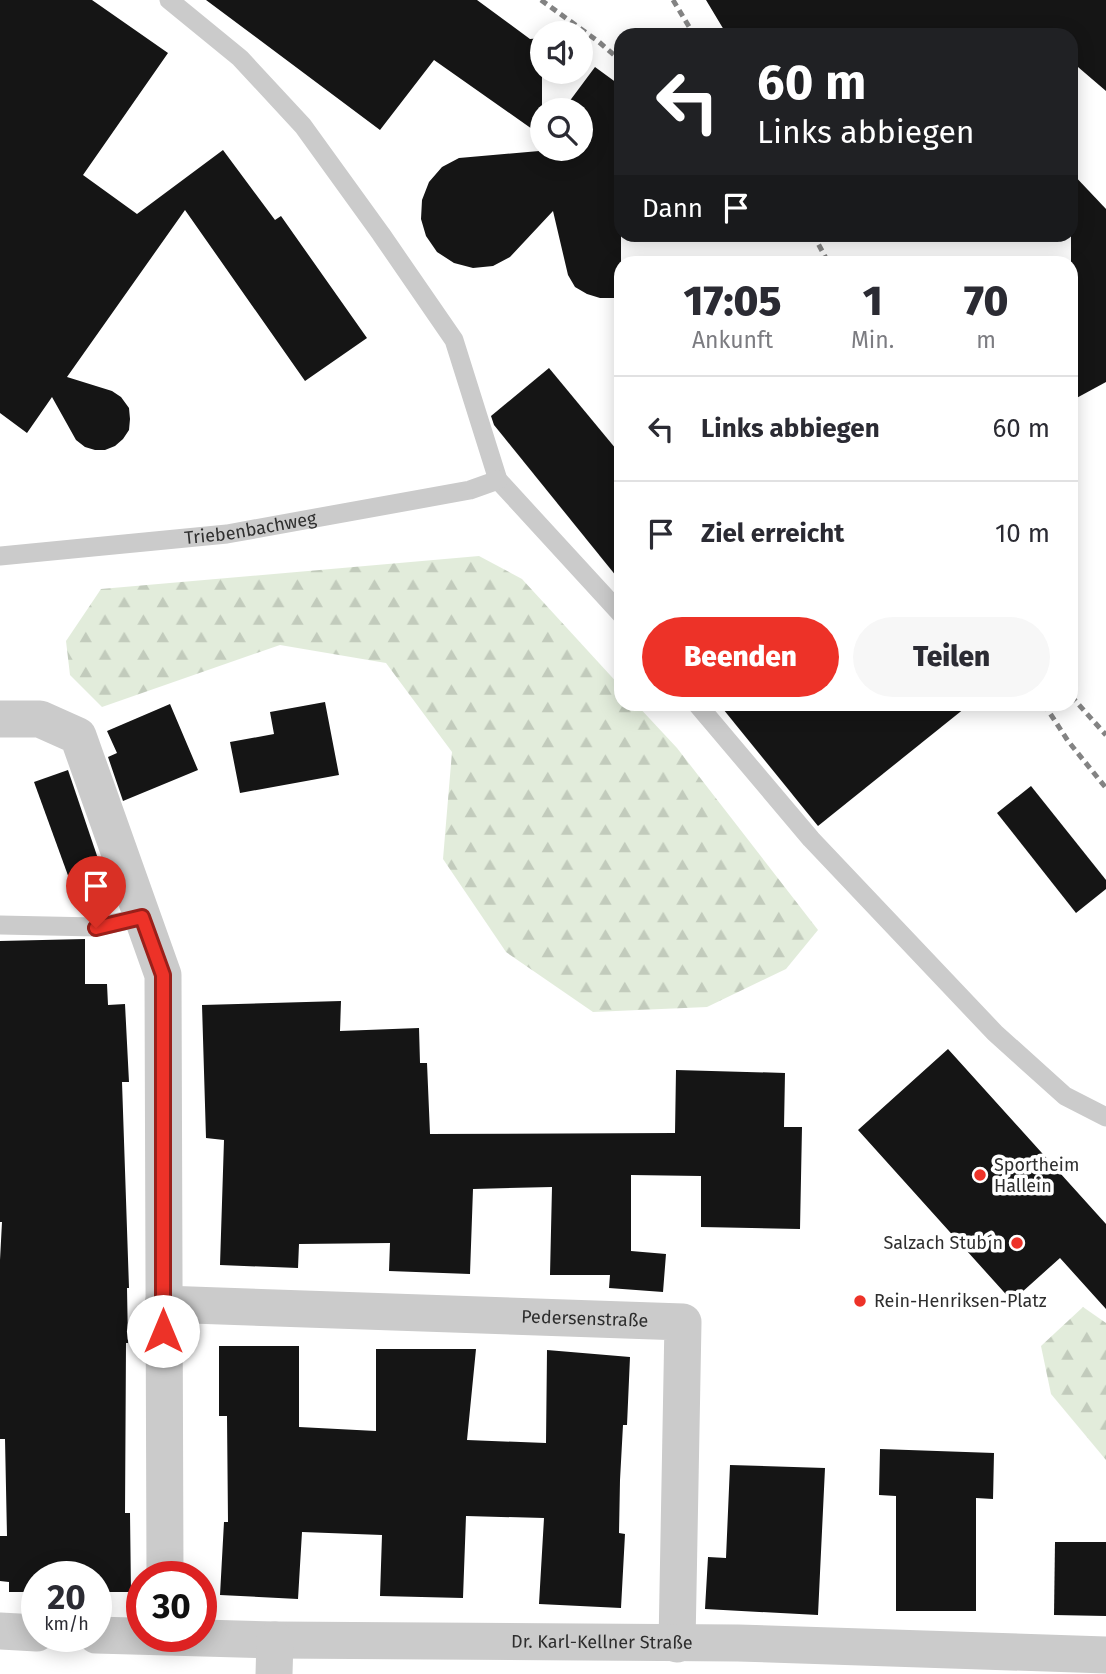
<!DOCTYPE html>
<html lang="de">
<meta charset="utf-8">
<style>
:root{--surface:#fff;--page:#f7f7f7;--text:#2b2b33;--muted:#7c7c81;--line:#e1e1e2;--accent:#ed3228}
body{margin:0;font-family:"Fira Sans",sans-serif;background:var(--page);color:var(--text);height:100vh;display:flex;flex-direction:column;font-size:26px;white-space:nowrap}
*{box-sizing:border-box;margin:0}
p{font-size:23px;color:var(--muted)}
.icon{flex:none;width:38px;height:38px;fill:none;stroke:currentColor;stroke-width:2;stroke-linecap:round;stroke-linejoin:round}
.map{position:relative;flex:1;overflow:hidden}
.panel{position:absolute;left:614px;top:256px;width:464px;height:455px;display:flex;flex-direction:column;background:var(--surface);border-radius:21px;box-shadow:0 4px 18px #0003}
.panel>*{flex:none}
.banner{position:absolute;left:614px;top:28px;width:464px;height:214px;border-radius:21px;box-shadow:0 4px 18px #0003;background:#202124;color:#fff;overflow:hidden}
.buttons{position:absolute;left:530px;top:21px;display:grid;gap:14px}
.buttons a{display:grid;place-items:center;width:63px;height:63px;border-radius:50%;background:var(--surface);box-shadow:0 4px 18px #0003;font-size:35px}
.speed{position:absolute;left:21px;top:1561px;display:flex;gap:14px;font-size:35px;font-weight:700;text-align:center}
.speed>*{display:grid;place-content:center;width:91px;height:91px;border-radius:50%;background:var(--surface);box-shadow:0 4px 18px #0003;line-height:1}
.speed small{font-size:18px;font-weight:400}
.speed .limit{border:10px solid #d22;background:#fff;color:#111}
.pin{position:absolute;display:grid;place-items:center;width:60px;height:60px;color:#fff;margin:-72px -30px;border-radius:50% 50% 50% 0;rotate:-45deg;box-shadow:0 0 7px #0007}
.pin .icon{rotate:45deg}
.me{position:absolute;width:77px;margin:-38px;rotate:0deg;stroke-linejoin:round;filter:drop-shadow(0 0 5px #0008)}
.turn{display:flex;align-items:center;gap:24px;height:147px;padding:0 28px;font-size:32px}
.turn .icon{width:91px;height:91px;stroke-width:2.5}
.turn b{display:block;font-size:49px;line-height:60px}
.then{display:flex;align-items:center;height:66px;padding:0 28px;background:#0003;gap:14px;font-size:26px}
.eta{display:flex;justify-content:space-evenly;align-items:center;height:119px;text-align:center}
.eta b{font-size:42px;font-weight:800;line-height:49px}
.button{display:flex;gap:14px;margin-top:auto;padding:14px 28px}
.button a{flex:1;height:80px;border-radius:42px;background:var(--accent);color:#fff;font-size:28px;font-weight:800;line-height:80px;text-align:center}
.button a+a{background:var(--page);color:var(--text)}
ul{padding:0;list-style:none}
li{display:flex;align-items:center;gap:21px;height:105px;padding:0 28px;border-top:2px solid var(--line)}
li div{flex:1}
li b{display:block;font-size:26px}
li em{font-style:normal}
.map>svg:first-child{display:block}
.forest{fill:url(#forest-firs)}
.building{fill:#151515}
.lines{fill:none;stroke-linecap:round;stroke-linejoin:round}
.lane{stroke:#cbcbcb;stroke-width:19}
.street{stroke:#cbcbcb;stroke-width:37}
.rail{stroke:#838383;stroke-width:5;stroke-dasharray:7 5;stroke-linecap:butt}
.route-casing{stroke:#9a201a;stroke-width:18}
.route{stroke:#ed3228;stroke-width:12}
.poi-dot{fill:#ed3228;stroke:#fff;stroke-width:2.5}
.labels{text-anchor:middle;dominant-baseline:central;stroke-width:7;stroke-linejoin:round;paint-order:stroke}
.street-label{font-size:18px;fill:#2e2e2e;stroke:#fff}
.poi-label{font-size:18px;fill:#2e2e2e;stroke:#fff;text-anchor:start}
</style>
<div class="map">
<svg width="1106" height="1674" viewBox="0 0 1106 1674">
<defs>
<pattern id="forest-firs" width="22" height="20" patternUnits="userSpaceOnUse" patternTransform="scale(1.75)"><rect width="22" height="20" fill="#e2ecdb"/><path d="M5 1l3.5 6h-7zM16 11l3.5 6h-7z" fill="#c2cbbc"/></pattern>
</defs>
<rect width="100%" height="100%" fill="#fff"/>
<!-- forest -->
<g class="forest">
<path d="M 479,556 L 522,579 L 621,687 L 621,704 L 636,704 L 677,748 L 818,930 L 786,969 L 707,1007 L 593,1012 L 506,952 L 443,859 L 452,752 L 386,663 L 280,645 L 102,707 L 70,675 L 66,641 L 101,589 Z"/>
<path d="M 1083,1307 L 1106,1323 L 1106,1460 L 1051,1394 L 1041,1346 Z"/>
</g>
<!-- building -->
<g class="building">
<path d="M 0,0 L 92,0 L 168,53 L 83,175 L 137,214 L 223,150 L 275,220 L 281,216 L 367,338 L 305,381 L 185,210 L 67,377 L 112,391 L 121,397 L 129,408 L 130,419 L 129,430 L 123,439 L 115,446 L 105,450 L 95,450 L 85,447 L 76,440 L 52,397 L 27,433 L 0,413 Z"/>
<path d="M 206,0 L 477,0 L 530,39 L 542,38 L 542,136 L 434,60 L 380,130 Z"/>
<path d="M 706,0 L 1106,0 L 1106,91 L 1071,61 L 1071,35 L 727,35 Z"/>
<path d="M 595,67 L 621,86 L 621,298 L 600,298 L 587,294 L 575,287 L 568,275 L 553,211 L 510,257 L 493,266 L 473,268 L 454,263 L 437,252 L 426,236 L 421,219 L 422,200 L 429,182 L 442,167 L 459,158 L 562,149 L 560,149 L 581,149 L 581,110 L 563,110 Z"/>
<path d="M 1071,172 L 1106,209 L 1106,382 L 1071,401 Z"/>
<path d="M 549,368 L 621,455 L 621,582 L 494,425 L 491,416 Z"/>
<path d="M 325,702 L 339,775 L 240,793 L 230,742 L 274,734 L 270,712 Z"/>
<path d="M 170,704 L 198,770 L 123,801 L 108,757 L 117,753 L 107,731 Z"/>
<path d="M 719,704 L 970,704 L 818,826 Z"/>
<path d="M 68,770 L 114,906 L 88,915 L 82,914 L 34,782 Z"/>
<path d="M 1031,786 L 1106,880 L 1106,889 L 1076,913 L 997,813 Z"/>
<path d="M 85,939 L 85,984 L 107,984 L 108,1005 L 125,1004 L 129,1082 L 122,1082 L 129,1288 L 127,1288 L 128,1343 L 126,1343 L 125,1513 L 130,1513 L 131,1592 L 96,1592 L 96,1577 L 37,1577 L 37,1592 L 9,1592 L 9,1582 L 0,1581 L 0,1536 L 7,1536 L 5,1439 L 0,1439 L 0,1260 L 2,1222 L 0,1222 L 0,941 Z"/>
<path d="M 341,1001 L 340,1031 L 419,1028 L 420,1063 L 427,1063 L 430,1134 L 675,1133 L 676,1070 L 785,1073 L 784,1127 L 802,1127 L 800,1229 L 701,1227 L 701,1176 L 631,1175 L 631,1251 L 666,1254 L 663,1292 L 609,1288 L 610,1275 L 550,1275 L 552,1187 L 473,1189 L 470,1274 L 389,1271 L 390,1243 L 299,1244 L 298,1268 L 220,1265 L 224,1140 L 206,1138 L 202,1005 Z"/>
<path d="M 948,1049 L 1106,1224 L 1106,1309 L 1060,1258 L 1012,1301 L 858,1130 Z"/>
<path d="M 219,1346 L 299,1346 L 299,1427 L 376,1431 L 376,1349 L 476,1349 L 467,1440 L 546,1443 L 547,1350 L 630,1357 L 627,1425 L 623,1425 L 620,1480 L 619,1533 L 625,1534 L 621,1608 L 539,1604 L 544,1518 L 466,1516 L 463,1598 L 380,1596 L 382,1535 L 302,1532 L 298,1599 L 220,1595 L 224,1522 L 228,1522 L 227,1416 L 219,1416 Z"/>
<path d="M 880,1449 L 994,1453 L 993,1499 L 976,1498 L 976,1611 L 896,1611 L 896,1496 L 879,1495 Z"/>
<path d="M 730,1465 L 825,1468 L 818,1615 L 705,1609 L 708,1557 L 726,1558 Z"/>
<path d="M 1055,1542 L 1106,1542 L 1106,1616 L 1054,1615 Z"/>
</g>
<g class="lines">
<!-- lane -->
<g class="lane">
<path d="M 169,0 L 240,58 L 303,126 L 381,234 L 454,340 L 498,480 L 621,614"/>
<path id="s1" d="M 0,556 L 227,534 L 470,490 L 498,480"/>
<path d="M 697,704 L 811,839 L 995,1033 L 1065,1096 L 1106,1117"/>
<path d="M 0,925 L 96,927 L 143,917"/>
</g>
<!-- street -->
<g class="street">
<path d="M 0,719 L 40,719 L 78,736 L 163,975 L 165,1577"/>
<path id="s2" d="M 163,1304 L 683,1322 L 677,1644"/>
<path d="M 0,1631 L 37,1633"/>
<path id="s3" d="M 96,1635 L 275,1640 L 738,1643 L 1106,1655"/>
<path d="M 274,1674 L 275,1640"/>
</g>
<!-- rail -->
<g class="rail">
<path d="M 541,0 L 599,42 L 621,61"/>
<path d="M 673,0 L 694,35"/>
<path d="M 813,234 L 828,262"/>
<path d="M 1071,696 L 1106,735"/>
<path d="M 1044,704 L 1068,741 L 1106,788"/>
</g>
</g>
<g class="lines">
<defs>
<path id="route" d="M 96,928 L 142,917 L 163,975 L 163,1331"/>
</defs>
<!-- route casing -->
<use href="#route" class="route-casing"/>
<!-- route -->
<use href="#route" class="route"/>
</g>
<!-- markers -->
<g class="poi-dot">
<circle cx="980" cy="1175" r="7"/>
<circle cx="1017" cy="1243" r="7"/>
<circle cx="860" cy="1301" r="7"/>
</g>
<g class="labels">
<!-- street labels -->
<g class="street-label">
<text stroke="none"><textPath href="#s1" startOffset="252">Triebenbachweg</textPath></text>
<text stroke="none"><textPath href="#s2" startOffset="422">Pedersenstraße</textPath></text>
<text stroke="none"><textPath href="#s3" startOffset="506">Dr. Karl-Kellner Straße</textPath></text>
</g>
<!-- poi labels -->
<g class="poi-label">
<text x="994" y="1165">Sportheim<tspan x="994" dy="21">Hallein</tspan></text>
<text x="1003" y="1243" text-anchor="end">Salzach Stub´n</text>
<text x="874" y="1301">Rein-Henriksen-Platz</text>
</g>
</g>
</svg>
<div class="buttons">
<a><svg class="icon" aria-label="sound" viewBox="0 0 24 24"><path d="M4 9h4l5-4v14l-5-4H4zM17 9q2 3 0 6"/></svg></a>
<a><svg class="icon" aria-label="search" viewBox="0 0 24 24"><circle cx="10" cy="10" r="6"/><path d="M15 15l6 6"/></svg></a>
</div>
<div class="speed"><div>20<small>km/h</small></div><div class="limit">30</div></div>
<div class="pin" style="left:96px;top:928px;background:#d93025"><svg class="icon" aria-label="arrive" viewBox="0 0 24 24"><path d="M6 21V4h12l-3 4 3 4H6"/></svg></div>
<svg class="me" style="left:163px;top:1331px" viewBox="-20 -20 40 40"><circle r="19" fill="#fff"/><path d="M0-13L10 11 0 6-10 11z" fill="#ed3228"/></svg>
<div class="banner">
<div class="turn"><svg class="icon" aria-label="left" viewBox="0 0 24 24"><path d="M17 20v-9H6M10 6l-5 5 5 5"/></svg><div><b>60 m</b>Links abbiegen</div></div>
<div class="then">Dann<svg class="icon" aria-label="arrive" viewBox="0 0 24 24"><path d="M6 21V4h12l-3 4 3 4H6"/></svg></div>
</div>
<section class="panel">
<div class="eta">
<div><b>17:05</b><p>Ankunft</p></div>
<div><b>1</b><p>Min.</p></div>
<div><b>70</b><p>m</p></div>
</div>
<ul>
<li><svg class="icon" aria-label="left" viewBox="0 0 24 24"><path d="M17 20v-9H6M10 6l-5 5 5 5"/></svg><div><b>Links abbiegen</b></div><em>60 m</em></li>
<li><svg class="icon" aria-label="arrive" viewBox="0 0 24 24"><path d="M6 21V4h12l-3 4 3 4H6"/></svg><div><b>Ziel erreicht</b></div><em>10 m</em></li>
</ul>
<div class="button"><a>Beenden</a><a>Teilen</a></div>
</section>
</div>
